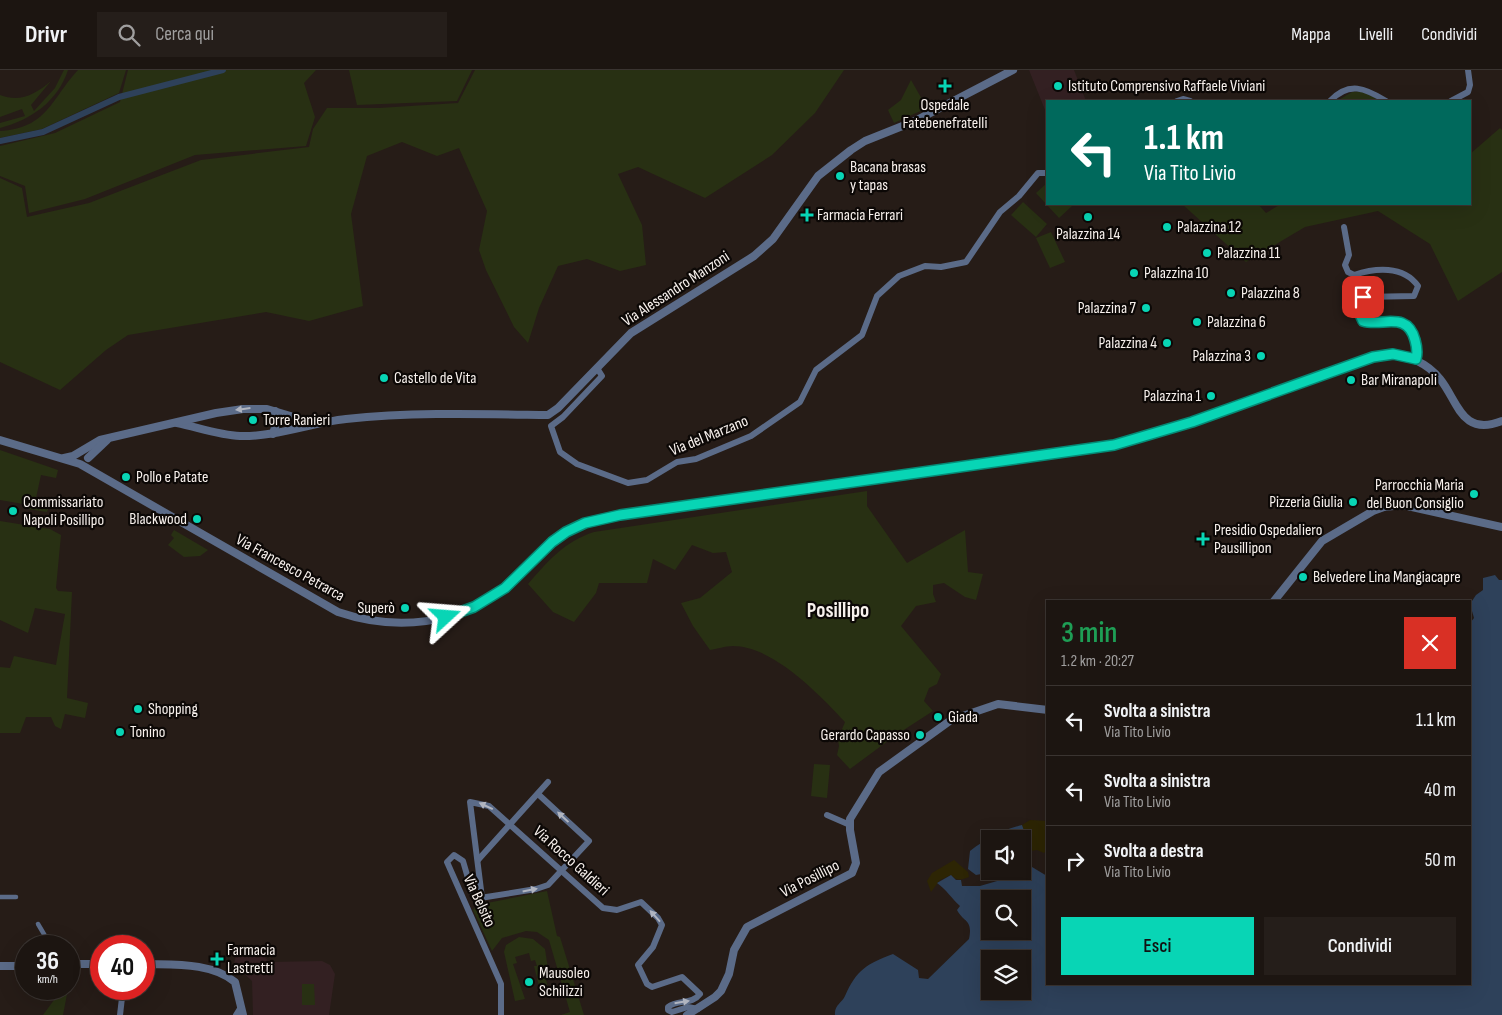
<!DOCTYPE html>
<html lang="it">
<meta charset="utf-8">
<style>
:root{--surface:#1c1511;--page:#251e1a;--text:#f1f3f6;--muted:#a09f9f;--line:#3a3431;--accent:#08d5b5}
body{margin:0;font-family:"Sofia Sans Condensed",sans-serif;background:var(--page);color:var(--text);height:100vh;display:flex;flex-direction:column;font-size:19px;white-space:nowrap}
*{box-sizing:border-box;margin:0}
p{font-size:16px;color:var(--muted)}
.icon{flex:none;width:28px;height:28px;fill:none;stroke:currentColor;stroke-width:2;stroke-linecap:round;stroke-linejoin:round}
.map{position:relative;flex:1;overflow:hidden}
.panel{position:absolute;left:1046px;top:530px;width:425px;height:385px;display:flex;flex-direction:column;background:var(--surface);border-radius:0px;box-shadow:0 5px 20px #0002,0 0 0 1px var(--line)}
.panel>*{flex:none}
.guide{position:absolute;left:1046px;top:30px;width:425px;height:105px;border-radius:0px;box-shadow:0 5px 20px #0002,0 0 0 1px var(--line);background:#00695c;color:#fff;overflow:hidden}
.controls{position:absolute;left:981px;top:760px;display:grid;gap:10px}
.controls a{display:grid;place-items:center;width:50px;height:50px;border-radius:0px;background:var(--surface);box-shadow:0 5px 20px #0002,0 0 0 1px var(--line);font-size:25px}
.speed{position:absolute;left:15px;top:865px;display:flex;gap:10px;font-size:25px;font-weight:700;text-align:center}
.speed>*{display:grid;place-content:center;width:65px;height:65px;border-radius:50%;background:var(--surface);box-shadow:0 5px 20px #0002,0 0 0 1px var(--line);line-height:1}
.speed small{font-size:12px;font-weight:400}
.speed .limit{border:8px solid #d22;background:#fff;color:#111}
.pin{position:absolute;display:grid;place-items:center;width:42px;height:42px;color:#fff;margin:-21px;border-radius:10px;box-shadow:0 2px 8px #0006}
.me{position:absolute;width:55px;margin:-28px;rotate:71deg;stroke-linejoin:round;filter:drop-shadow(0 0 4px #0008)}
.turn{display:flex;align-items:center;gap:18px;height:105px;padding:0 15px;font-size:22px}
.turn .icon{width:65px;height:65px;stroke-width:2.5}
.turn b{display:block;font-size:35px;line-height:42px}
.round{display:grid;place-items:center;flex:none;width:52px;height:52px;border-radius:0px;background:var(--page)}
.summary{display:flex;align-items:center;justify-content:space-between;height:85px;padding:0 15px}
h1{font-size:30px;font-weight:600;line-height:38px;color:#1e9e55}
.button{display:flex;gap:10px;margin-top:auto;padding:10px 15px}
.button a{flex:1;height:58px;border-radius:0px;background:var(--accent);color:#111;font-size:20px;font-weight:600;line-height:58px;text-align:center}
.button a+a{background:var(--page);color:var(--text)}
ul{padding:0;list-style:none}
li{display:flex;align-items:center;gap:15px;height:70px;padding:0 15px;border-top:1px solid var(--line)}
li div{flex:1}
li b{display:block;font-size:19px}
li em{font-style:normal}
header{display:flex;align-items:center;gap:30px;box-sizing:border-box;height:70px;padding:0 25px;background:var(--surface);border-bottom:1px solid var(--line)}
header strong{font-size:24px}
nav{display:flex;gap:28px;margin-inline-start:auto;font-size:18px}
.search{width:350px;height:45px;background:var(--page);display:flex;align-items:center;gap:12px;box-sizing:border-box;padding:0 18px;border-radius:0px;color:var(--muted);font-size:19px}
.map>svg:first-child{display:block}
.education{fill:#332022}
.green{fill:#283013}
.sand{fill:#2d2504}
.water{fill:#2e415a;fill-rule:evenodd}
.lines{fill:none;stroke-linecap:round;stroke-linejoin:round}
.canal{stroke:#2e415a;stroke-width:6}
.pedestrian{stroke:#5b6b88;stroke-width:4.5}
.minor{stroke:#5b6b88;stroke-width:6}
.tertiary{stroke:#5b6b88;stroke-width:8}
.oneway{fill:#b1b5c0}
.route-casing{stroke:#058a76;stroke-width:12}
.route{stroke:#08d5b5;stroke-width:9}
.poi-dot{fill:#08d5b5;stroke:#0c0806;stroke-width:2}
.labels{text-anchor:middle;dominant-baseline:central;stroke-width:4.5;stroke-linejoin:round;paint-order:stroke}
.poi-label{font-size:16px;fill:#f8f1ed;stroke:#0c0806;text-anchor:start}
.street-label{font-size:16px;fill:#f8f1ed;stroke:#0c0806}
.district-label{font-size:21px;font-weight:bold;fill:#f8f1ed;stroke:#0c0806}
</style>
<header>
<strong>Drivr</strong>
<div class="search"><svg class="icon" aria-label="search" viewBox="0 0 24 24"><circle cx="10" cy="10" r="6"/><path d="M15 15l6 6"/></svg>Cerca qui</div>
<nav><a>Mappa</a><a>Livelli</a><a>Condividi</a></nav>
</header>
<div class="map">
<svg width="1502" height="945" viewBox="0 0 1502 945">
<rect width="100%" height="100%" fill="#261c17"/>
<!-- education -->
<g class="education">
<path d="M 1029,0 L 1074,0 L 1086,31 L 1048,31 L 1047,45 Z"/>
<path d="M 254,883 L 262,885 L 270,892 L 322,891 L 330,895 L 335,904 L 329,945 L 253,945 L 252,911 L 234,894 L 236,884 L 245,887 Z"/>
</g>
<!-- green -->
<g class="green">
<path d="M 64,0 L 68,0 C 58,31 31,50 0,58 L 0,53 L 25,46 L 22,39 L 0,47 L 0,25 C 20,33 36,24 51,11 L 31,35 L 34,41 L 55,18 Z"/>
<path d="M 78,0 L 126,0 L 119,23 L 42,59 L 0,68 L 0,61 C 48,58 51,29 78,0 Z"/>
<path d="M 128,0 L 316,0 L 304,13 L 315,47 L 306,76 L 195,85 L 85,129 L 29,143 L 25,116 L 0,106 L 0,76 L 55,63 L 120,32 Z"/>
<path d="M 349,0 L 472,0 L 457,31 L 357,35 Z"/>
<path d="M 475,0 L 844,0 L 815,43 L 772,85 L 705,128 L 638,97 L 618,104 L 642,155 L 646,195 L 620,201 L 587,189 L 558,196 L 539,238 L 528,273 L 514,257 L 486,200 L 479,180 L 487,141 L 459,78 L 437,86 L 402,72 L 367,86 L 351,144 L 363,236 L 309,251 L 266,242 L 128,265 L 106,280 L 60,320 L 0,292 L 0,108 L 22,118 L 27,147 L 89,133 L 201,90 L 309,77 L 313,59 L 327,38 L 379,38 L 458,33 Z"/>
<path d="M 911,10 L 927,38 L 894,53 L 888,40 L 901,30 Z"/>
<path d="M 1363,21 L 1380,31 L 1337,31 L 1352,22 Z"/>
<path d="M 1500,58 L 1502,60 L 1502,202 L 1458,231 L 1430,174 L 1378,141 L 1305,157 L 1246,192 L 1182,134 L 1258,134 L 1266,143 L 1281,134 L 1470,134 L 1470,84 Z"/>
<path d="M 1047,113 L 1048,134 L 1070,134 L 1072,136 L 1059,148 L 1036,123 Z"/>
<path d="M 1023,132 L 1047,154 L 1036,167 L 1011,145 Z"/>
<path d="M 1051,162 L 1065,192 L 1050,198 L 1036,168 Z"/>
<path d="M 0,380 L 58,400 L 56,408 L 41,405 L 36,428 L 50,432 L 47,442 L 28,439 L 29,435 L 0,430 Z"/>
<path d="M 867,421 L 867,436 L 907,493 L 965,460 L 968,502 L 983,504 L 976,530 L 965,527 L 944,513 L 933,515 L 933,524 L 936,532 L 916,536 L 901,556 L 941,604 L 937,614 L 929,618 L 924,631 L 933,641 L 896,665 L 850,699 L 837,685 L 839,676 L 838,669 L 845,652 C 819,624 773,576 733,576 C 725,576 717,579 710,580 L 693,556 L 681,533 L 700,528 L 732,502 L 726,482 L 713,483 L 692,475 L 675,500 L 653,489 L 647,513 L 599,513 L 596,523 L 574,552 L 553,542 L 528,514 C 548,491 565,471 594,462 Z"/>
<path d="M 0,451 L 50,459 L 61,465 L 56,518 L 58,521 L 72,522 L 67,628 L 88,633 L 85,648 L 65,644 L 61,659 L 55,656 L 51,647 L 26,647 L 20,663 L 0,663 L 0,597 L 10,598 L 14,586 L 56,595 L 65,544 L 35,538 L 28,563 L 0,550 Z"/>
<path d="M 174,460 L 208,480 L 200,486 L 184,487 L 168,475 L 174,468 L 171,465 Z"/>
<path d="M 814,694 L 830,695 L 827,728 L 811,726 Z"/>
<path d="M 547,821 L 557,866 L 560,867 L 584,945 L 561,945 L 570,942 L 549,870 L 537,862 L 526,861 L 502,868 L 492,881 L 473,840 L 477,835 Z"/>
<path d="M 519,867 L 533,869 L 545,879 L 548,899 L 544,901 L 549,922 L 541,924 L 534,896 L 537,896 L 535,890 L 531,891 L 529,883 L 515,887 L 517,893 L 513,894 L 525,929 L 515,931 L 504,882 L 506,875 Z"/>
<path d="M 302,914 L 314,914 L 315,935 L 302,935 Z"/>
<path d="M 62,919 L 68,919 L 63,945 L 43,945 Z"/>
</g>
<!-- sand -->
<g class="sand">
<path d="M 1030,750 L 1047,751 L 1047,780 L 1044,783 L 1037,780 L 1031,781 L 1022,755 Z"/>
<path d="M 954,790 L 968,802 L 969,807 C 961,810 957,811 951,805 L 940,810 L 931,822 L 927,811 L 932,803 Z"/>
</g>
<!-- water -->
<g class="water">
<path d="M 1495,505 L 1499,510 L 1502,510 L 1502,945 L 835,945 C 834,935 842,933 845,926 C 857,899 867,894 893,884 L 918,900 L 919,908 L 928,909 L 969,869 C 973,849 964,853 957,840 L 960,836 C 951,828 947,820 937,813 L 951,805 L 956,810 L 961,810 L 962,816 L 980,816 L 1004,809 L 1002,801 L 1022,801 L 1023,799 L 1032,797 L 1047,806 L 1048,914 L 1470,914 L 1470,553 L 1474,548 L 1470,534 L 1476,525 L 1483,520 L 1483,508 ZM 990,829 L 1022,829 L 1022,861 L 990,861 ZM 990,889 L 1022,889 L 1022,921 L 990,921 Z"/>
<path d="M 1022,755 L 1031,781 L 1023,783 L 1022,769 L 990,769 L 990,801 L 997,801 L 976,805 L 968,799 L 970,781 C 987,768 1002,760 1022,755 Z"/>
</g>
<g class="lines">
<!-- canal -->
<path class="canal" d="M 0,71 L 43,62 L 119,27 L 223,0"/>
<!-- pedestrian -->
<g class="pedestrian">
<path d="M 0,827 L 16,827"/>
<path d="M 38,854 L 51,876"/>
</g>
<!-- minor -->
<g class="minor">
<path d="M 1177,31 L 1183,29 L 1190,31"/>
<path d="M 1330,31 C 1349,11 1365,18 1386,31"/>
<path d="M 1451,31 L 1468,22 L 1470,15 L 1468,0"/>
<path d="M 1344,157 L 1349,185 L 1345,195 L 1348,202 L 1354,205 C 1375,198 1403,195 1418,216 L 1414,226 L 1363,227 L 1358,231 L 1357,237 L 1363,251 C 1382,257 1407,240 1415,270 C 1417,277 1418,282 1416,289"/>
<path d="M 597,298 L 602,306 L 563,347 L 551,356 L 560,382 L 577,394 L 628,413 L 647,410 L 677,392 L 696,389 L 751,366 L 800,332 L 816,300 L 862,265 L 877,226 L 899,206 L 925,196 L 941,197 L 966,192 L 1000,142 L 1019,126 L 1038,103 L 1048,103"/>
<path d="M 827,745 L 850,755"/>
<path d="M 478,790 L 548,712"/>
<path d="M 482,828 L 470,732 L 489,736 L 603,838 L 617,840 L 641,832 L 658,848 L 662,855 L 653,877 L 638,895 L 647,914 L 652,917 L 682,907 L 700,924 C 692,935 678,929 668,937 L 668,940 L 672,942 L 688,937 L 698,939"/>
<path d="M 120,945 L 123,919"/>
<path d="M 236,945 L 241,937"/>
<path d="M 501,945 L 501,914 L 447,792 L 454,785 L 463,791 L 472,822 L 480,828 L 536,819 L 548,815 L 589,771 L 538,724"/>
</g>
<!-- tertiary -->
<g class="tertiary">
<path d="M 177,353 C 197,357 219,365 240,366 C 276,367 310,353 346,349 C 413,342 480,344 548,345 L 558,338 L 631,263 L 754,186 L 773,169 L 818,106 L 851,80 L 865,71 L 915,51 L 1013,0"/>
<path d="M 273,364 L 276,354 L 275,341"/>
<path d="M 0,370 L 80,394 L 338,542 C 394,561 460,556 507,516 C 527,499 543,476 566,462 C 582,452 601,449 620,445 L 1115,375 L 1192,352 L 1382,285 C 1405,284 1425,290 1440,309 C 1458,331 1461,367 1502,351"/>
<path d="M 64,388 L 73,386 L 100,370 L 216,343 L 243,339 L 267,339 L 314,353"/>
<path d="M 88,388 L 107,370"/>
<path d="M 1274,531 L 1322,471 L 1373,441 L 1384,437 L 1403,435 L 1502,457"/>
<path d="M 69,894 L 101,894"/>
<path d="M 144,894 C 173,895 211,892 235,912 L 243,945"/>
<path d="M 0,896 L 26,896"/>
<path d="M 687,945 L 715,927 L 721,921 L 729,904 L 734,880 L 747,857 L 852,803 L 856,793 L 850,760 L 850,749 L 879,702 L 951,650 L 998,634 L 1048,640"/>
</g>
</g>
<!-- one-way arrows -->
<defs><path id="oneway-solid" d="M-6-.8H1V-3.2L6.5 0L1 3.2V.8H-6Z" transform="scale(1.25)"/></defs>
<g class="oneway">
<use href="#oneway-solid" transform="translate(243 339) rotate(173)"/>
<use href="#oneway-solid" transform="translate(486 736) rotate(-155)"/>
<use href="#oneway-solid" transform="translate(563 747) rotate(-137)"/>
<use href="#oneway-solid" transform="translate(530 820) rotate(-11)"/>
<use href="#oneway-solid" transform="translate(655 846) rotate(-132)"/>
<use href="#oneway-solid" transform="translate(682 932) rotate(-9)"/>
</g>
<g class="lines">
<defs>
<path id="route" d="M 446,547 L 474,537 L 505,518 L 552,472 L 566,462 L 585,453 L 620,445 L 1114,375 L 1192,352 L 1373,287 L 1393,284 L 1416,289 C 1418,282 1417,277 1415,270 C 1407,240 1382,257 1363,251 L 1357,238 L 1358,231 L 1363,227"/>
</defs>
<!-- route casing -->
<use href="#route" class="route-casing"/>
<!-- route -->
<use href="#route" class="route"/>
</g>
<!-- markers -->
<g class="poi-dot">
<path d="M942.5 8.5h5v5h5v5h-5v5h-5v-5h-5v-5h5z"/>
<circle cx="1058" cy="16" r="5"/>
<circle cx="840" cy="106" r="5"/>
<path d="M804.5 137.5h5v5h5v5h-5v5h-5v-5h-5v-5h5z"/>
<circle cx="1088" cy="147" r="5"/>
<circle cx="1167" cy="157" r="5"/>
<circle cx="1207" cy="183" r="5"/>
<circle cx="1134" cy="203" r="5"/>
<circle cx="1231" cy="223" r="5"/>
<circle cx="1146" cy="238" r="5"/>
<circle cx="1197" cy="252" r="5"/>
<circle cx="1167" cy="273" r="5"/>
<circle cx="1261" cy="286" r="5"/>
<circle cx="384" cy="308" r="5"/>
<circle cx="1351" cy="310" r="5"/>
<circle cx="1211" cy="326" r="5"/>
<circle cx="253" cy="350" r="5"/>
<circle cx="126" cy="407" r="5"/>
<circle cx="1474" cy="424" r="5"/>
<circle cx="1353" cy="432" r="5"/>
<circle cx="13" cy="441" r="5"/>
<circle cx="197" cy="449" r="5"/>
<path d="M1200.5 461.5h5v5h5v5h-5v5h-5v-5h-5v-5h5z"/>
<circle cx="1303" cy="507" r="5"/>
<circle cx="405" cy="538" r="5"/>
<circle cx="138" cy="639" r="5"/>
<circle cx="938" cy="647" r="5"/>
<circle cx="120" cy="662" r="5"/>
<circle cx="920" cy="665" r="5"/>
<path d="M214.5 881.5h5v5h5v5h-5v5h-5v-5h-5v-5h5z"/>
<circle cx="529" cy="912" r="5"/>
</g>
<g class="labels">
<!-- poi labels -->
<g class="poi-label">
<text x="1068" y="16">Istituto Comprensivo Raffaele Viviani</text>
<text x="945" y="35" text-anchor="middle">Ospedale<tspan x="945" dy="18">Fatebenefratelli</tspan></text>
<text x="850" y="97">Bacana brasas<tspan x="850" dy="18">y tapas</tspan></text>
<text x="817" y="145">Farmacia Ferrari</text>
<text x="1177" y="157">Palazzina 12</text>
<text x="1088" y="164" text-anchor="middle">Palazzina 14</text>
<text x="1217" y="183">Palazzina 11</text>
<text x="1144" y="203">Palazzina 10</text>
<text x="1241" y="223">Palazzina 8</text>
<text x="1136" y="238" text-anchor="end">Palazzina 7</text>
<text x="1207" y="252">Palazzina 6</text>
<text x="1157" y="273" text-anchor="end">Palazzina 4</text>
<text x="1251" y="286" text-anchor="end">Palazzina 3</text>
<text x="394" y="308">Castello de Vita</text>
<text x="1361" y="310">Bar Miranapoli</text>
<text x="1201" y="326" text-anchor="end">Palazzina 1</text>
<text x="263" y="350">Torre Ranieri</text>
<text x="136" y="407">Pollo e Patate</text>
<text x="1464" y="415" text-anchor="end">Parrocchia Maria<tspan x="1464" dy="18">del Buon Consiglio</tspan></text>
<text x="23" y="432">Commissariato<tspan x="23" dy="18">Napoli Posillipo</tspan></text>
<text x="1343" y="432" text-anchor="end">Pizzeria Giulia</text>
<text x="187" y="449" text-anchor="end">Blackwood</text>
<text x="1214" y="460">Presidio Ospedaliero<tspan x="1214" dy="18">Pausillipon</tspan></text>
<text x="1313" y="507">Belvedere Lina Mangiacapre</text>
<text x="395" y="538" text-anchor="end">Superò</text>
<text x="148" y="639">Shopping</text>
<text x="948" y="647">Giada</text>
<text x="130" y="662">Tonino</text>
<text x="910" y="665" text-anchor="end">Gerardo Capasso</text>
<text x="227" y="880">Farmacia<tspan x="227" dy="18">Lastretti</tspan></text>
<text x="539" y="903">Mausoleo<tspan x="539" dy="18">Schilizzi</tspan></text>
</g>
<!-- street labels -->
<g class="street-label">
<text transform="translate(676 219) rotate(-33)">Via Alessandro Manzoni</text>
<text transform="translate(709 366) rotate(-22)">Via del Marzano</text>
<text transform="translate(290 498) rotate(29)">Via Francesco Petrarca</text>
<text transform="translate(571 791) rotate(42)">Via Rocco Galdieri</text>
<text transform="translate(810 809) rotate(-27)">Via Posillipo</text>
<text transform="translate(479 831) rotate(65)">Via Belsito</text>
</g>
<!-- district labels -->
<g class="district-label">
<text x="838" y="540">Posillipo</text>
</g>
</g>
</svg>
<div class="controls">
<a><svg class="icon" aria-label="sound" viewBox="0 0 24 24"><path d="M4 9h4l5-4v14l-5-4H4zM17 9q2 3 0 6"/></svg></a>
<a><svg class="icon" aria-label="search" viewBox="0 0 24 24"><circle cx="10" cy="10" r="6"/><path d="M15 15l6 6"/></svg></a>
<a><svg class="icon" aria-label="layers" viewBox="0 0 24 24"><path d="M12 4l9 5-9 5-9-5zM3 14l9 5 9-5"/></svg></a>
</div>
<div class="speed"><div>36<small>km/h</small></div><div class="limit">40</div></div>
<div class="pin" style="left:1363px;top:227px;background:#d93025"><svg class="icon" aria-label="arrive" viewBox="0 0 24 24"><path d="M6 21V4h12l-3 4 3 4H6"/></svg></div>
<svg class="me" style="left:446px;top:547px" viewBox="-20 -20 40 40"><path d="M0-17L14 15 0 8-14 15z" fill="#08d5b5" stroke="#fff" stroke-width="4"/></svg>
<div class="guide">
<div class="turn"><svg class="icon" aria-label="left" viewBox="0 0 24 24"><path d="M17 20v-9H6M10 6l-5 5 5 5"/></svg><div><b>1.1 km</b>Via Tito Livio</div></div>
</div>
<section class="panel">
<div class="summary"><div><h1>3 min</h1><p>1.2 km · 20:27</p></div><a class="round" style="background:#d93025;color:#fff"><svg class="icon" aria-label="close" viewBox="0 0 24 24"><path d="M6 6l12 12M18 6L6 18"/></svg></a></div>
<ul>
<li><svg class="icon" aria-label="left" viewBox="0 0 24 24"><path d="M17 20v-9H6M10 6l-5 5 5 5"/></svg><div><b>Svolta a sinistra</b><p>Via Tito Livio</p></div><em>1.1 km</em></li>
<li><svg class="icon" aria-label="left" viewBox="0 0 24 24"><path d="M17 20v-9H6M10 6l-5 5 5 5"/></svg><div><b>Svolta a sinistra</b><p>Via Tito Livio</p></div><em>40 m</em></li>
<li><svg class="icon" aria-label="right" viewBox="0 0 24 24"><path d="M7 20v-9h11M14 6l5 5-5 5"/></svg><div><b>Svolta a destra</b><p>Via Tito Livio</p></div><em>50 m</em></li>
</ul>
<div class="button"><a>Esci</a><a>Condividi</a></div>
</section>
</div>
